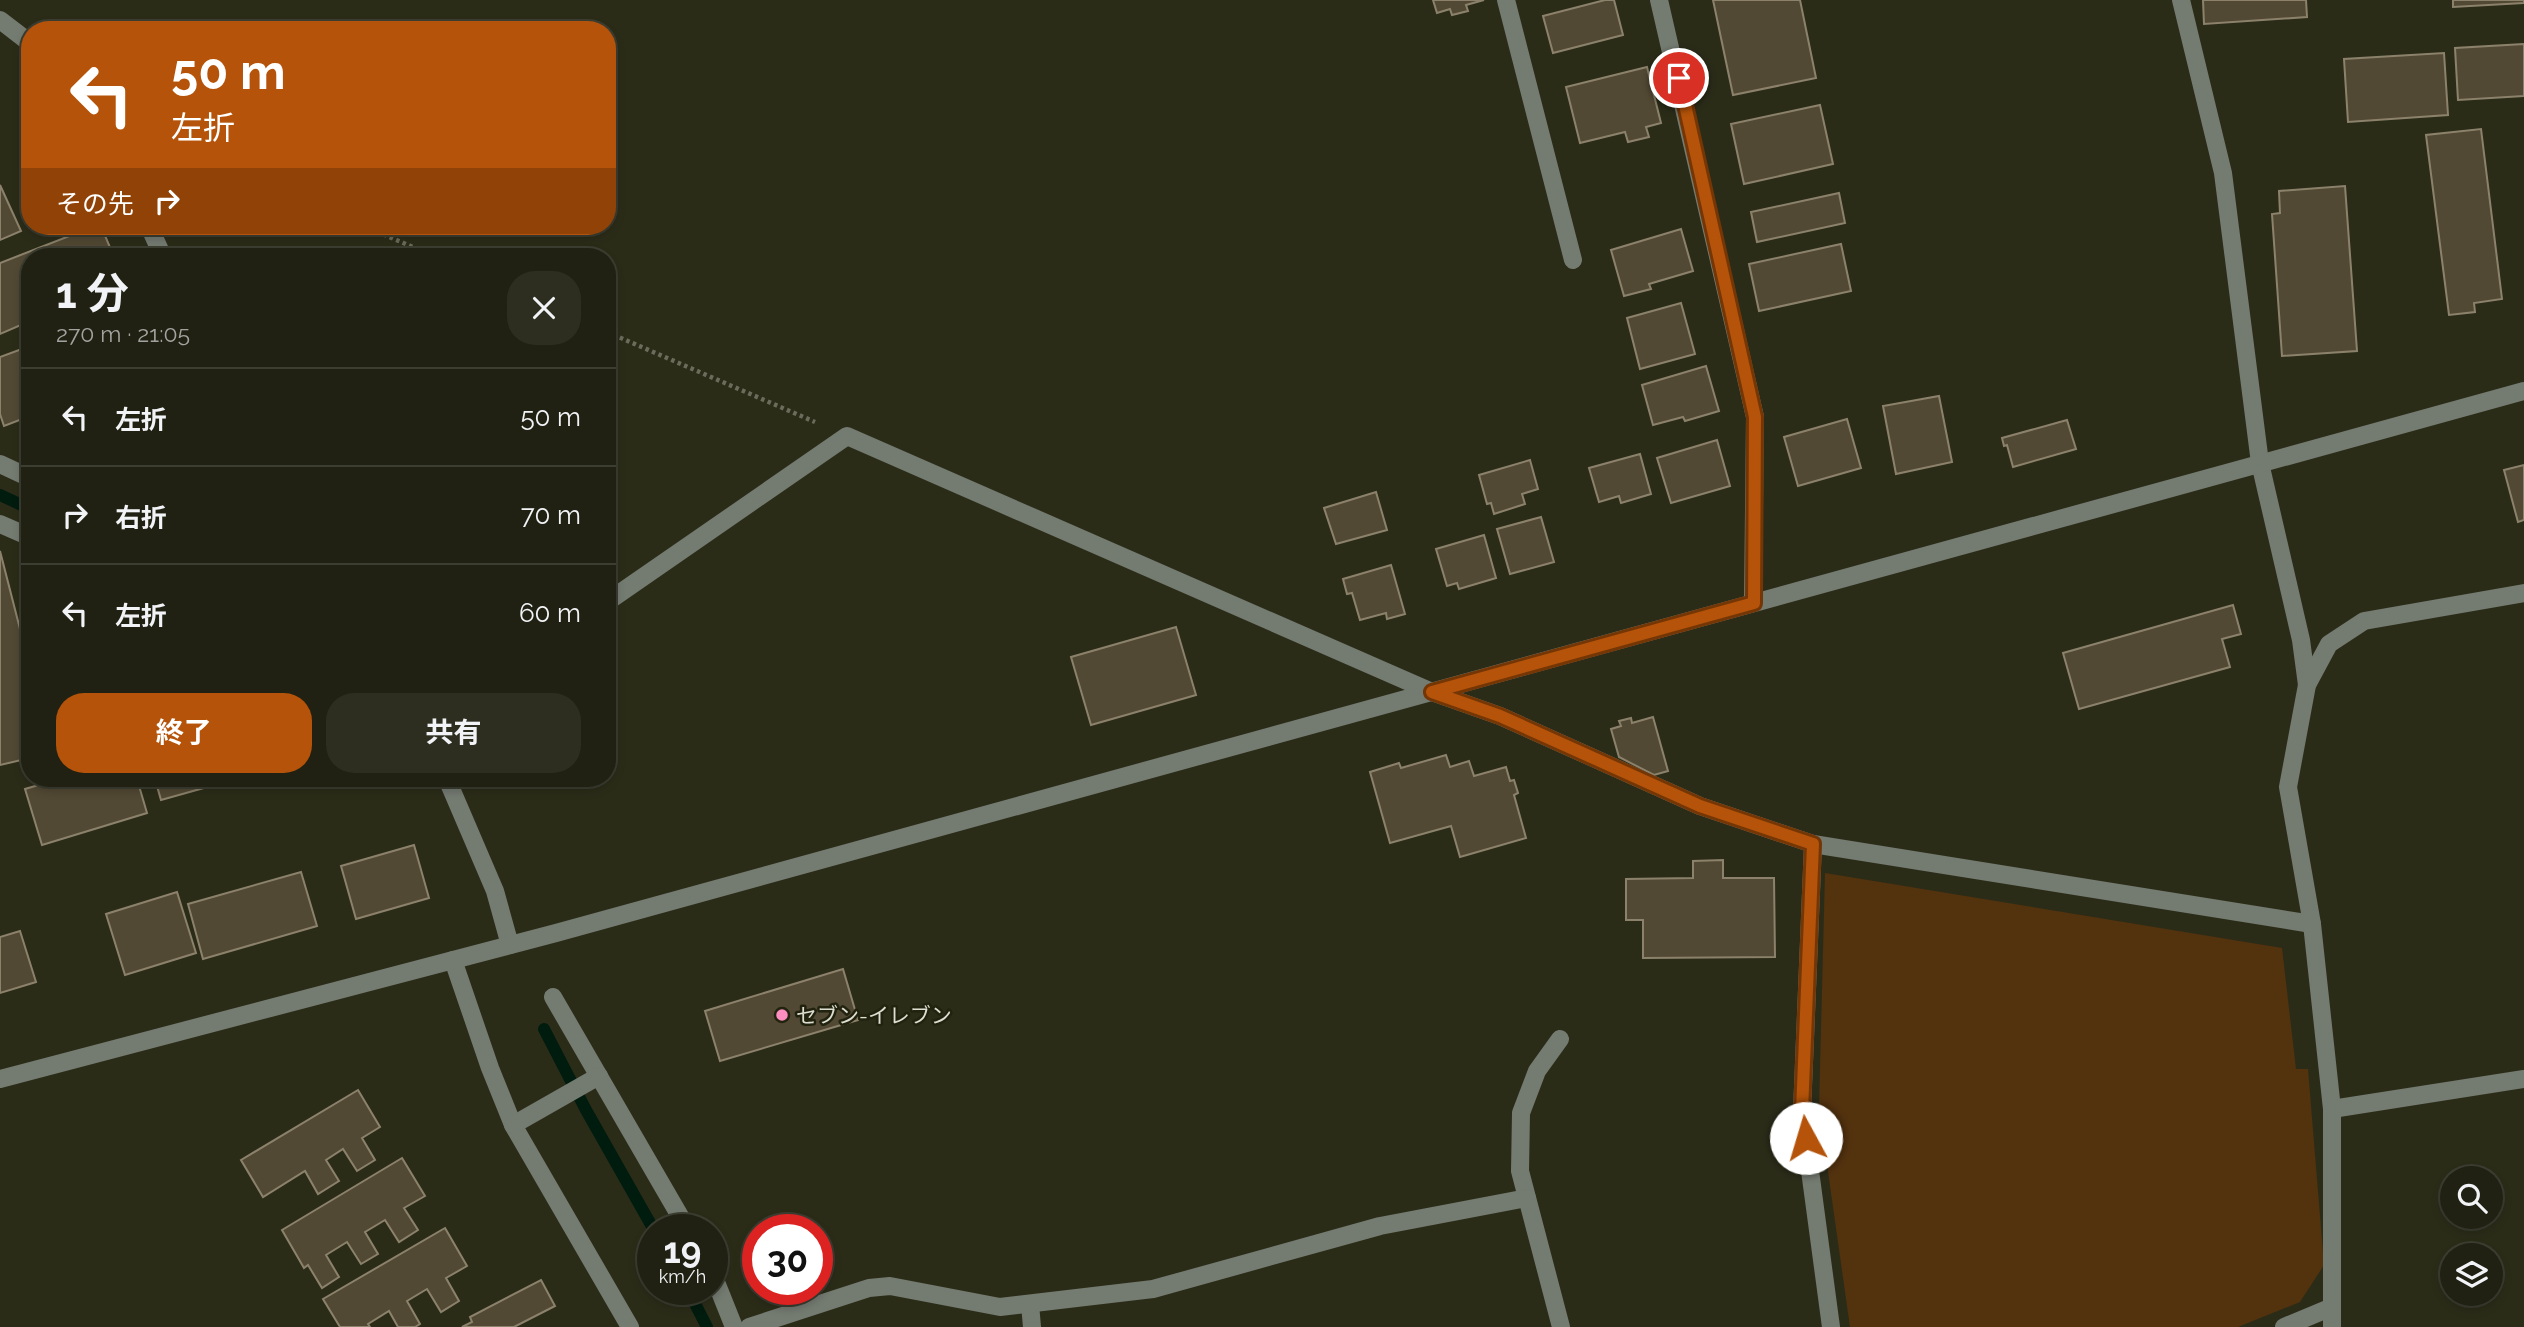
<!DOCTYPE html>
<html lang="ja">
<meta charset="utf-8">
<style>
:root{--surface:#202112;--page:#2d2e20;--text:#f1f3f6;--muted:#a2a39f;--line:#3d3e32;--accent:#b45309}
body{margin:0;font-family:Raleway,"Noto Sans JP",sans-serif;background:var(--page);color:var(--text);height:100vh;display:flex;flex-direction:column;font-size:26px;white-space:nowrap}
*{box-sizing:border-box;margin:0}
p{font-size:23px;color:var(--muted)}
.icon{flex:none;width:38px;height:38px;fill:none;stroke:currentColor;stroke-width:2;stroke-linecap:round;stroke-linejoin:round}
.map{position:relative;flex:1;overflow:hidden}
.panel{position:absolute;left:21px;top:248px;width:595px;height:539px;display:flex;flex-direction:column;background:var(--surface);border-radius:28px;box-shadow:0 4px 10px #0003,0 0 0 2px var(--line)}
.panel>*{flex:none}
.top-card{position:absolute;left:21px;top:21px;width:595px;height:214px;border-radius:28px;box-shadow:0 4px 10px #0003,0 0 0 2px var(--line);background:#b45309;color:#fff;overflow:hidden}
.buttons{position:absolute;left:2440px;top:1166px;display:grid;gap:14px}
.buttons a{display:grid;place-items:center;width:63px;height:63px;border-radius:50%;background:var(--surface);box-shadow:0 4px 10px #0003,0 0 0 2px var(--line);font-size:35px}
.speed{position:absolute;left:637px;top:1214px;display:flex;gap:14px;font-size:35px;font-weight:700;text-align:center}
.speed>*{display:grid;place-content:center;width:91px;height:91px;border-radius:50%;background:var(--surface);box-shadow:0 4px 10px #0003,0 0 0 2px var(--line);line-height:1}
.speed small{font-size:18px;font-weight:400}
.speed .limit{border:10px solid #d22;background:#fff;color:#111}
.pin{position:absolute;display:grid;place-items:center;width:60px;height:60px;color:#fff;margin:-30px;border:4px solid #fff;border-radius:50%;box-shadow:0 2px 7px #0007}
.me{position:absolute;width:77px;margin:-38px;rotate:354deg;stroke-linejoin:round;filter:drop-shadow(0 0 5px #0008)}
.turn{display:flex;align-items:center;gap:24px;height:147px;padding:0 35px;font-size:32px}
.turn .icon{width:91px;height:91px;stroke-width:2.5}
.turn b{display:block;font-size:49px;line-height:60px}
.then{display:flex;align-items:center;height:66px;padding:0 35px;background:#0003;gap:14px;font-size:26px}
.round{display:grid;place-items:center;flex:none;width:74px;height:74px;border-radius:28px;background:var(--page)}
.head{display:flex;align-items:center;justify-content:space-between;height:119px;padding:0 35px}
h1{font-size:42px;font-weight:700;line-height:52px}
.action{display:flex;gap:14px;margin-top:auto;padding:14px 35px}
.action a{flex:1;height:80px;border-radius:28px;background:var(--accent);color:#fff;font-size:28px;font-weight:700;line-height:80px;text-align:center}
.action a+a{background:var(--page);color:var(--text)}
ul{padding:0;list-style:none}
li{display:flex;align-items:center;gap:21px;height:98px;padding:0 35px;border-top:2px solid var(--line)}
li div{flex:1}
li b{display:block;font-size:26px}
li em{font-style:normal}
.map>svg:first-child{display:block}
.green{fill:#53320e}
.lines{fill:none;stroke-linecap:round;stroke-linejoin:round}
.stream{stroke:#001c0e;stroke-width:12}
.building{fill:#524934;stroke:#8c826b;stroke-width:2}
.path{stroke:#6b6c5b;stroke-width:4.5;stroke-dasharray:3.5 3.5;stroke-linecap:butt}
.minor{stroke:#747b71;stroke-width:18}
.route-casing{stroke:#753606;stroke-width:18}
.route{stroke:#b45309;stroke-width:12}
.poi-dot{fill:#fd8ebf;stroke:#21230e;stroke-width:2.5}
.labels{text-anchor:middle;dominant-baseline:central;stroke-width:5;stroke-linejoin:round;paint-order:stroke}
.poi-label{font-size:21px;fill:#dedfd2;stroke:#21230e;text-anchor:start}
</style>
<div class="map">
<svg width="2524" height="1327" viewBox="0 0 2524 1327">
<rect width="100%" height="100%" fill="#2b2c18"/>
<!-- green -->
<path class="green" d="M 1825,873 L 2282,948 L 2296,1069 L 2308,1069 L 2324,1265 L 2300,1302 L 2238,1327 L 1850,1327 L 1819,1108 Z"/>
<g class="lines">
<!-- stream -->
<g class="stream">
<path d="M 0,495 L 30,509"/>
<path d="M 544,1029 L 586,1110 L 654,1230"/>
<path d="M 688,1290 L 707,1327"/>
</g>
</g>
<!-- building -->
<g class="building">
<path d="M 1433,0 L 1484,0 L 1466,5 L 1468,11 L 1452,15 L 1450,9 L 1437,13 Z"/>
<path d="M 1605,0 L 1614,0 L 1623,35 L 1553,53 L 1543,16 Z"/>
<path d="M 1713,0 L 1800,0 L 1816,78 L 1733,95 Z"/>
<path d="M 2203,0 L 2306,0 L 2307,17 L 2204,24 Z"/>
<path d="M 2453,0 L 2524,0 L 2524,3 L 2453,7 Z"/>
<path d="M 2524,44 L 2524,96 L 2458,100 L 2455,48 Z"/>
<path d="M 2444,53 L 2448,115 L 2348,122 L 2344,59 Z"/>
<path d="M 1647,67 L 1661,123 L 1646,127 L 1649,137 L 1628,142 L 1625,132 L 1580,143 L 1566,87 Z"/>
<path d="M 1820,105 L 1833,164 L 1744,184 L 1731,124 Z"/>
<path d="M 2481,129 L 2502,299 L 2474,303 L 2475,312 L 2449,315 L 2426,135 Z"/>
<path d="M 0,185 L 21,231 L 0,240 Z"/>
<path d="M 2345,186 L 2357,351 L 2282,356 L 2272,214 L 2280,213 L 2279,191 Z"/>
<path d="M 1839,193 L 1845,223 L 1757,242 L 1751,212 Z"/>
<path d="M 95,226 L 101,226 L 114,257 L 30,257 L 30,321 L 0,334 L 0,263 Z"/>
<path d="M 1681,229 L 1693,271 L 1649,284 L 1651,289 L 1624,296 L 1611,250 Z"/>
<path d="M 1841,244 L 1851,291 L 1759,311 L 1749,264 Z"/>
<path d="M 1681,303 L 1695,354 L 1640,369 L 1627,318 Z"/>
<path d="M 30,346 L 30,416 L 4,426 L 0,414 L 0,357 Z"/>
<path d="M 1706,366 L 1719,411 L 1685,421 L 1683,417 L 1653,425 L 1642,385 Z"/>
<path d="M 1939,396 L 1952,462 L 1896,474 L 1883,406 Z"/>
<path d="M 1847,419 L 1861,468 L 1798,486 L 1784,437 Z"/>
<path d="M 2067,420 L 2076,449 L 2013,467 L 2007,445 L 2004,446 L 2002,438 Z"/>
<path d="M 1717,440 L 1730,486 L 1671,503 L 1657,458 Z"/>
<path d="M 1640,454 L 1651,494 L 1621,503 L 1619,496 L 1599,502 L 1589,468 Z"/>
<path d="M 1530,460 L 1538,489 L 1522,494 L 1525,504 L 1494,514 L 1491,503 L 1487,504 L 1479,475 Z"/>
<path d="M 2524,465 L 2524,520 L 2518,522 L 2504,470 Z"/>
<path d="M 1376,492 L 1387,530 L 1336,544 L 1324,508 Z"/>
<path d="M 1541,517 L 1554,562 L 1510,574 L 1497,529 Z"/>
<path d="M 1484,535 L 1496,578 L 1459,589 L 1457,583 L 1447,586 L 1436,549 Z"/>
<path d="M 0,551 L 30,668 L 30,758 L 0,765 Z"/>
<path d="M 1391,565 L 1405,614 L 1387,619 L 1386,613 L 1360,620 L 1352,593 L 1347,594 L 1343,579 Z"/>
<path d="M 2233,605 L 2241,634 L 2222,639 L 2230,667 L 2079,709 L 2063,653 Z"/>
<path d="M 1176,627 L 1196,695 L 1091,725 L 1071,657 Z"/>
<path d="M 1653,717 L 1668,771 L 1654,775 L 1619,757 L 1611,729 L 1621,726 L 1619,721 L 1631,718 L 1632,723 Z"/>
<path d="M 1446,755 L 1450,767 L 1469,761 L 1474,776 L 1506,767 L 1510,781 L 1514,780 L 1518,793 L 1514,795 L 1526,838 L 1460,857 L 1451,826 L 1390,843 L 1370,772 L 1399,763 L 1401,768 Z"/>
<path d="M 59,779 L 137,779 L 147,813 L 42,845 L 25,789 Z"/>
<path d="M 155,779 L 236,779 L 161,800 Z"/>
<path d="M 414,845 L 429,898 L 356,919 L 341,866 Z"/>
<path d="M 1723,860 L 1723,878 L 1774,878 L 1775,957 L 1643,958 L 1643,920 L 1626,920 L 1626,879 L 1693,878 L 1693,861 Z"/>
<path d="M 301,872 L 317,926 L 203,959 L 188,904 Z"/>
<path d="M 177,892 L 196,953 L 125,975 L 106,914 Z"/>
<path d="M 20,931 L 36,982 L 0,993 L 0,937 Z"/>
<path d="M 843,969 L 858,1020 L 720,1061 L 705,1011 Z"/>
<path d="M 358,1090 L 380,1127 L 362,1138 L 375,1160 L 357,1171 L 343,1149 L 326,1160 L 339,1181 L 318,1194 L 305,1171 L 263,1197 L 241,1160 Z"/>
<path d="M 402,1158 L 425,1196 L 404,1208 L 418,1230 L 399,1242 L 385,1220 L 365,1232 L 378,1254 L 361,1264 L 347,1242 L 326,1255 L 339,1277 L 322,1288 L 308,1265 L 304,1268 L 282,1230 Z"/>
<path d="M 445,1228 L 467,1266 L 446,1278 L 459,1301 L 441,1312 L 427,1289 L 407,1301 L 420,1324 L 415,1327 L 398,1327 L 389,1311 L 368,1324 L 370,1327 L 340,1327 L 323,1299 Z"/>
<path d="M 541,1280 L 555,1306 L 514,1327 L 462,1327 L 472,1322 L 470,1317 Z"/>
</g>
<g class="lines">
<!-- path -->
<g class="path">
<path d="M 364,226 L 436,257"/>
<path d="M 607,332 L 815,422"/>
</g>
<!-- minor -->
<g class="minor">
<path d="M 1506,0 L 1573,260"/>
<path d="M 1659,0 L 1755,417 L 1753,603"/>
<path d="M 2181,0 L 2223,173 L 2260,463 L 2301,640 L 2307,685"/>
<path d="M 0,20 L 30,43"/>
<path d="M 149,226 L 163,257"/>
<path d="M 0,464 L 30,478"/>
<path d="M 0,524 L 30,537"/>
<path d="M 607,602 L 847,436 L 1432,692 L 1500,716 L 1700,806 L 1813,844 L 2312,924"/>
<path d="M 447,779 L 495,891 L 510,945"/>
<path d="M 1813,844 L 1802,1111 L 1831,1327"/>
<path d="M 453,960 L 490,1068 L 513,1125 L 630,1327"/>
<path d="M 553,997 L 688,1230"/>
<path d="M 1560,1039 L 1537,1071 L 1521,1113 L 1520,1171 L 1561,1327"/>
<path d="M 0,1079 L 556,933 L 2524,391"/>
<path d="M 2332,1109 L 2524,1079"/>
<path d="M 513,1125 L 599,1076"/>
<path d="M 712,1272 L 734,1327"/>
<path d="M 1030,1304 L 1032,1327"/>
<path d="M 749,1327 L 869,1288 L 890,1286 L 1000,1307 L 1153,1289 L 1380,1226 L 1527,1198"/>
<path d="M 2284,1327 L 2332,1307"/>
<path d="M 2332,1327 L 2332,1109 L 2312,924 L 2288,787 L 2307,685 L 2329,644 L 2364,621 L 2524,593"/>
</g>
</g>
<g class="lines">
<defs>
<path id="route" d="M 1679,78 L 1755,417 L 1754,603 L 1432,692 L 1500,716 L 1700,806 L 1813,844 L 1802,1111 L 1806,1138"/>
</defs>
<!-- route casing -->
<use href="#route" class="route-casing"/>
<!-- route -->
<use href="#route" class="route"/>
</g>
<!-- markers -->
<circle class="poi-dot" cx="782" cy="1015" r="7"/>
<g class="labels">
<!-- poi labels -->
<g class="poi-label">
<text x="796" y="1015">セブン-イレブン</text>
</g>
</g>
</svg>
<div class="buttons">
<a><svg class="icon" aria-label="search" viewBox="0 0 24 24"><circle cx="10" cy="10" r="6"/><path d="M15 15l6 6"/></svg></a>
<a><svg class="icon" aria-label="layers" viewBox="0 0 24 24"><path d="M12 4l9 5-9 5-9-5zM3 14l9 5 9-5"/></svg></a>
</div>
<div class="speed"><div>19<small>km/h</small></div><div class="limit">30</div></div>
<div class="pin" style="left:1679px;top:78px;background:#d93025"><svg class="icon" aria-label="arrive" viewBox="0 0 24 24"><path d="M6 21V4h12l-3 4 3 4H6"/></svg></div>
<svg class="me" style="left:1806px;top:1138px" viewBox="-20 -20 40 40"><circle r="19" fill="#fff"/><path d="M0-13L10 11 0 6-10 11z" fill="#b45309"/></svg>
<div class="top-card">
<div class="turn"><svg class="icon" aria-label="left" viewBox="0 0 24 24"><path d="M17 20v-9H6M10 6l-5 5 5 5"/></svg><div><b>50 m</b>左折</div></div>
<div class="then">その先<svg class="icon" aria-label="right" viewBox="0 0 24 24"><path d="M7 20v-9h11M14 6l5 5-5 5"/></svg></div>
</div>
<section class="panel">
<div class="head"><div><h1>1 分</h1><p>270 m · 21:05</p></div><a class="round"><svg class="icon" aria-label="close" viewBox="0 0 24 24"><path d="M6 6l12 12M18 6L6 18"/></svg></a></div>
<ul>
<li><svg class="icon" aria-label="left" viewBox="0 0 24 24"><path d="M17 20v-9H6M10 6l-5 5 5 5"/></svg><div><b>左折</b></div><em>50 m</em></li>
<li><svg class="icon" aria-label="right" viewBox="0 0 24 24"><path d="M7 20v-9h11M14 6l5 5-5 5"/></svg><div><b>右折</b></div><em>70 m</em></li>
<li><svg class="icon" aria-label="left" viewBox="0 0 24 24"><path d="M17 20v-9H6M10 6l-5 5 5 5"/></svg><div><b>左折</b></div><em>60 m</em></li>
</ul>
<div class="action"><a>終了</a><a>共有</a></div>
</section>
</div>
